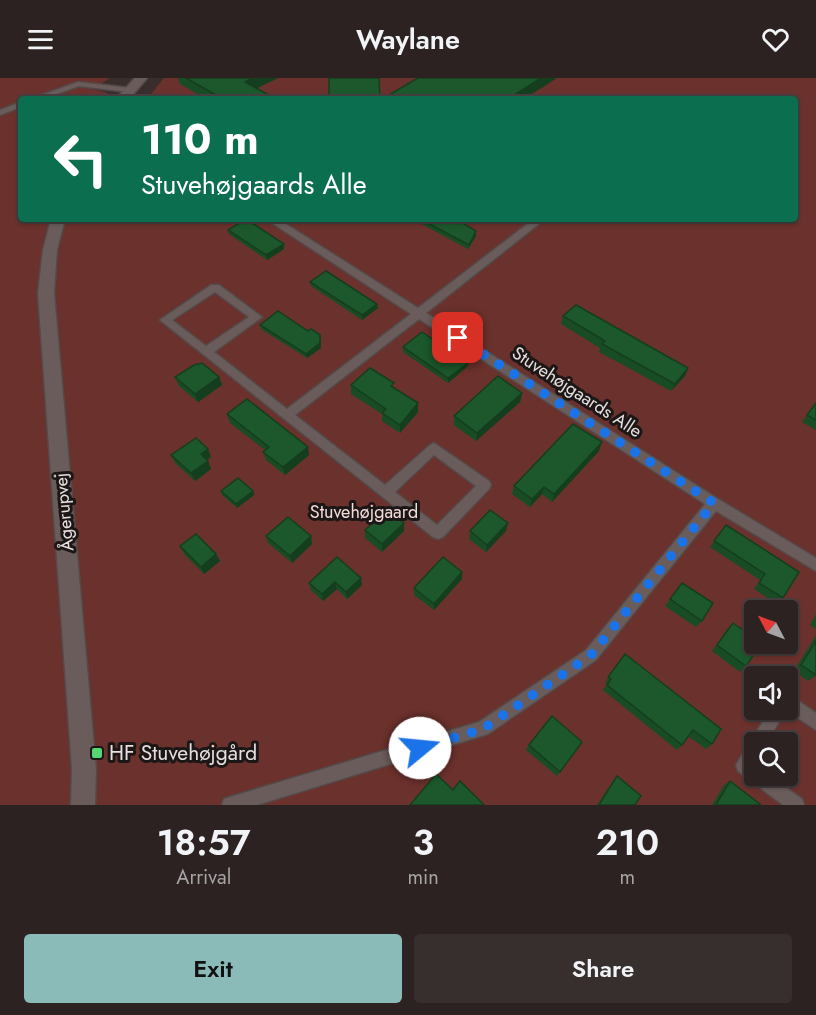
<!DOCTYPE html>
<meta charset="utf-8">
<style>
:root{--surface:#2b2221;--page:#372f2e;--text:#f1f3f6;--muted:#a6a4a5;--line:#473f3f;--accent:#8bbbb9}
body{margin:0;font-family:Jost,sans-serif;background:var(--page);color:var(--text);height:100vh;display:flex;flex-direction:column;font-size:22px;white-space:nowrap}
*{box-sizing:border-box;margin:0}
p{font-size:20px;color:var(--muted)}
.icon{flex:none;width:33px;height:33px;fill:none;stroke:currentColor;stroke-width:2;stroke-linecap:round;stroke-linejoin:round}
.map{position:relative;height:727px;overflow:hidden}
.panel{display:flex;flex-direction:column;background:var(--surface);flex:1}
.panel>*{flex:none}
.banner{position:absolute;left:18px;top:18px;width:780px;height:126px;border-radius:6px;box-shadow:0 2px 4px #0004,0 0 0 2px var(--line);background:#0b6e4f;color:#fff;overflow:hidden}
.needle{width:39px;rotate:311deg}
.tools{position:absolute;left:744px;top:522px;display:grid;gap:12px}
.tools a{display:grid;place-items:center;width:54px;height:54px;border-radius:6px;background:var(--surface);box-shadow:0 2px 4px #0004,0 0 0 2px var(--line);font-size:30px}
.pin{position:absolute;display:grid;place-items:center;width:51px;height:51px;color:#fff;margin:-26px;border-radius:12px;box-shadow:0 3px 9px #0006}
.me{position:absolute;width:66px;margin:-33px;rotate:73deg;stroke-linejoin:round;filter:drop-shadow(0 0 4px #0008)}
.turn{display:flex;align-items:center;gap:21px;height:126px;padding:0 24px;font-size:27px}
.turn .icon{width:78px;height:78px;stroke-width:2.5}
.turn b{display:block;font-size:42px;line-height:51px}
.eta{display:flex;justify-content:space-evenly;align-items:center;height:102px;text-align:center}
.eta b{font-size:36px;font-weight:600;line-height:42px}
.primary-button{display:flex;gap:12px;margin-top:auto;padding:12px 24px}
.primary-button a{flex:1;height:69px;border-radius:6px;background:var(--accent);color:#111;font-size:24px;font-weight:600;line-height:69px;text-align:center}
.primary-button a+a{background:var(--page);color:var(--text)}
header{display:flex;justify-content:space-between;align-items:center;height:78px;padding:0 24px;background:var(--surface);font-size:27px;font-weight:600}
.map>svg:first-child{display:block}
.green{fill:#6b312c;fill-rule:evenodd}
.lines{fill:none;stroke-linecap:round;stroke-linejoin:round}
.service-casing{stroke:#534a49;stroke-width:3}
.tertiary-casing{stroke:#534a49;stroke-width:3}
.service{fill:#695c5b;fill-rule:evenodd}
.tertiary{fill:#695c5b;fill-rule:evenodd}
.wall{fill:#184c25}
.shaded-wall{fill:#143e1e}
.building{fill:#1c582b;stroke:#143e1e;stroke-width:1.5}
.route{stroke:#1a73e8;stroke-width:10;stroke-dasharray:0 18}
.poi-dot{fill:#54d672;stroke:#1c1717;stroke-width:2}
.labels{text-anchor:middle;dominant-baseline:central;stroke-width:6;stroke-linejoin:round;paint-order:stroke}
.street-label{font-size:18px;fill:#e6dfde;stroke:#1c1717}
.park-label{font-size:18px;fill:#f5dbd7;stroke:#1c1717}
.near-poi-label{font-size:21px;fill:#e6dfde;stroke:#1c1717;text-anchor:start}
</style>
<header><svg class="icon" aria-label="menu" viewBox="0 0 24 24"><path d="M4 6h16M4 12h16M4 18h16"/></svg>Waylane<svg class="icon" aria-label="heart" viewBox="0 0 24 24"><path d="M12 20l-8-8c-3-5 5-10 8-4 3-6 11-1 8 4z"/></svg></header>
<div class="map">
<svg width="816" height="727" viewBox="0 0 816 727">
<rect width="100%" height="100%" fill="#392e2c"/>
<!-- green -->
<path class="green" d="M 0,0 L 110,0 L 93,11 L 108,15 L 103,21 L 21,21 L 21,141 L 795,141 L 795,21 L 147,21 L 164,0 L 816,0 L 816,727 L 0,727 ZM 754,532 L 788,532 L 788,566 L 754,566 ZM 754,598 L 788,598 L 788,632 L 754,632 ZM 754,664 L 788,664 L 788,698 L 754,698 Z"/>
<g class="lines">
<defs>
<g id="service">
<path d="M 78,4 L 129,10 L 133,12 L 129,14 L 79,8 L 43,21 L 31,21 Z"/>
<path d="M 21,24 L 21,29 L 0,37 L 0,32 Z"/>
<path d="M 266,141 L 278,141 L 418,230 L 534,141 L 545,141 L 426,235 L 718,421 L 816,480 L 816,493 L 716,433 L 596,582 L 488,656 L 257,727 L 222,727 L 224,721 L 230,719 L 479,644 L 586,572 L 705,426 L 419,241 L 295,337 L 385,407 L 430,367 L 434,365 L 489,403 L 491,407 L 489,411 L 443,459 L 438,461 L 433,459 L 160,242 L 211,207 L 219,207 L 262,239 L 214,274 L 287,331 L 411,236 ZM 215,214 L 249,239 L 206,268 L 172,242 ZM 434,377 L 476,408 L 437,447 L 395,414 Z"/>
<path d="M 788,616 L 816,635 L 816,652 L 786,632 L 788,632 Z"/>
<path d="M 770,632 L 786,632 L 767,664 L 754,664 L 754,698 L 770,698 L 802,721 L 804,727 L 783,727 L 738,693 L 736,687 Z"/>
</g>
<g id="tertiary">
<path d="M 135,0 L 147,0 L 129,21 L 116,21 Z"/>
<path d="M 51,141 L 65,141 L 57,172 L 54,215 L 96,691 L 95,727 L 71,727 L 72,691 L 38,215 L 43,172 Z"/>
</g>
</defs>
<!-- service casing -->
<use href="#service" class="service-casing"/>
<!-- tertiary casing -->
<use href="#tertiary" class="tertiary-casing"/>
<!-- service -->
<use href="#service" class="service"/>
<!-- tertiary -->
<use href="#tertiary" class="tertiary"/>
</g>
<!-- wall -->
<g class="wall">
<path d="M 178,0 L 278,0 L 257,10 L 276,21 L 206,21 L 180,6 Z"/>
<path d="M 412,141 L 456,141 L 476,153 L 476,158 L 468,171 Z"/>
<path d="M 228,152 L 284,171 L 267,182 L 229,156 Z"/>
<path d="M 310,204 L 378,230 L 362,242 L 311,208 Z"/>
<path d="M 563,238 L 688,290 L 685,298 L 671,313 L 599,274 L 600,270 L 561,246 Z"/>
<path d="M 260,247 L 308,253 L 320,257 L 321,270 L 307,280 L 261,251 Z"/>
<path d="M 403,269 L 467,289 L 448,305 L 403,274 Z"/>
<path d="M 175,299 L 219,299 L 222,307 L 198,324 L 179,308 Z"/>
<path d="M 351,307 L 395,310 L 418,334 L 400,355 L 382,343 L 382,336 L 351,316 Z"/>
<path d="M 522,315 L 520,324 L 476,363 L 454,347 L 454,338 Z"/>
<path d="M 816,325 L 816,352 L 802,344 Z"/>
<path d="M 227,336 L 309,377 L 285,397 L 266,382 L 263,374 L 265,372 L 230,345 Z"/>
<path d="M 599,373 L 552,424 L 542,416 L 530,429 L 512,416 L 514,408 Z"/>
<path d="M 171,377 L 211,379 L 207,382 L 211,391 L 195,403 L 175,385 Z"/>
<path d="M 221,413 L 254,417 L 237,430 L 222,417 Z"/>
<path d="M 726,447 L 799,494 L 783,520 L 777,526 L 754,511 L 760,502 L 710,469 Z"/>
<path d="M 365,452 L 404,453 L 382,474 L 365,460 Z"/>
<path d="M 470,453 L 506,453 L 486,474 L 469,461 Z"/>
<path d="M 266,458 L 311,458 L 312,466 L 292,485 L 268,465 Z"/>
<path d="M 180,468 L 220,483 L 204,496 L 184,476 Z"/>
<path d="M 337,479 L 362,507 L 347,521 L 337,511 L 323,523 L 311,512 L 309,505 Z"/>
<path d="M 462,501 L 434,532 L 414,517 L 414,510 Z"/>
<path d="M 682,505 L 702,543 L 696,549 L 665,528 Z"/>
<path d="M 816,536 L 816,551 L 810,547 Z"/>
<path d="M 733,545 L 746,588 L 740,594 L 712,573 L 727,551 Z"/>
<path d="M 816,557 L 816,599 L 815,598 L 808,603 L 794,593 Z"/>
<path d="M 625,576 L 712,666 L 706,671 L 688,658 L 682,667 L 677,672 L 603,612 L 607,606 L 605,605 Z"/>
<path d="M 582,664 L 557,698 L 526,672 L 529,667 Z"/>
<path d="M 617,698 L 635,727 L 597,727 L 613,703 Z"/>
<path d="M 730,703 L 761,727 L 712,727 L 724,707 Z"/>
</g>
<!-- shaded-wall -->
<g class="shaded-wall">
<path d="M 253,0 L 278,0 L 247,15 L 245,4 Z"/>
<path d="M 541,0 L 557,0 L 524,21 L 508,21 Z"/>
<path d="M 476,153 L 476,158 L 468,171 L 469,167 Z"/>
<path d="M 284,166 L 284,171 L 267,182 L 266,177 Z"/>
<path d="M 377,226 L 378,230 L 362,242 L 362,237 Z"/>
<path d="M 320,257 L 321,270 L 307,280 L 306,276 Z"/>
<path d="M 468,285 L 467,289 L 448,305 L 448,300 Z"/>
<path d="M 688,290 L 685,298 L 671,313 L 675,306 Z"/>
<path d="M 219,299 L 222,307 L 198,324 L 195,316 Z"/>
<path d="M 522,315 L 520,324 L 476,363 L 477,355 Z"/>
<path d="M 418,325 L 418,334 L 400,355 L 400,347 Z"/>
<path d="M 602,364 L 599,373 L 552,424 L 554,416 Z"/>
<path d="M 308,369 L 309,377 L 285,397 L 283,389 Z"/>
<path d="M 208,371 L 211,379 L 204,384 L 201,376 Z"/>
<path d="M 208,383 L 211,391 L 195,403 L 191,395 Z"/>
<path d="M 544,409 L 542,416 L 530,429 L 532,421 Z"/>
<path d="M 253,413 L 254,417 L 237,430 L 236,426 Z"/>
<path d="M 404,445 L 404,453 L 382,474 L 382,466 Z"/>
<path d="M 508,445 L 506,453 L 486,474 L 487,467 Z"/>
<path d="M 311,458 L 312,466 L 292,485 L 290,478 Z"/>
<path d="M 216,476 L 220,483 L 204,496 L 201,489 Z"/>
<path d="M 462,494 L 462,501 L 434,532 L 434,526 Z"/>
<path d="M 361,500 L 362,507 L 347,521 L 346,514 Z"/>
<path d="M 335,504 L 337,511 L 323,523 L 322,516 Z"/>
</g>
<!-- building -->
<g class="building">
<path d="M 186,0 L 253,0 L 245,4 L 276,21 L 223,21 Z"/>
<path d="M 329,0 L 379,0 L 380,21 L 329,21 Z"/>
<path d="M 418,0 L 541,0 L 508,21 L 382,21 Z"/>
<path d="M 246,141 L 284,166 L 266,177 L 228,152 Z"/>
<path d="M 420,141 L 456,141 L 476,153 L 469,167 Z"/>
<path d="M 326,193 L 377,226 L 362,237 L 310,204 Z"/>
<path d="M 576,227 L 688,290 L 675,306 L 602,266 L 605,263 L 563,238 Z"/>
<path d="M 278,233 L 308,253 L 311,251 L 320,257 L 320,265 L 306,276 L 260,247 Z"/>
<path d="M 422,254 L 468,285 L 448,300 L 403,269 Z"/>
<path d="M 202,285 L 219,299 L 195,316 L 175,299 L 194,287 Z"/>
<path d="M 370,290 L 394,305 L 391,308 L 418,325 L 400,347 L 382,335 L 386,331 L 351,307 Z"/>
<path d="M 498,298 L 522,315 L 477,355 L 454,338 Z"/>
<path d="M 247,321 L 308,369 L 283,389 L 263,374 L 269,369 L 227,336 Z"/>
<path d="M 816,325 L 816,342 L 807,337 Z"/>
<path d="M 573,346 L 602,364 L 554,416 L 544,409 L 532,421 L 514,408 Z"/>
<path d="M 196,360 L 208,371 L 201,376 L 208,383 L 191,395 L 171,377 Z"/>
<path d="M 238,400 L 253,413 L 236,426 L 221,413 Z"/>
<path d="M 387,432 L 404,445 L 382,466 L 365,452 Z"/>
<path d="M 490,432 L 508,445 L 487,467 L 470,453 Z"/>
<path d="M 288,439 L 311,458 L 290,478 L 266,458 Z"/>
<path d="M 726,447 L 799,494 L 783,520 L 759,505 L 765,496 L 714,463 Z"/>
<path d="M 196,456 L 216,476 L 201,489 L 180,468 Z"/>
<path d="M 337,479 L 361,500 L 346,514 L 335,504 L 322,516 L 309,505 Z"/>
<path d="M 443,479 L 462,494 L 434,526 L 414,510 Z"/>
<path d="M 682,505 L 713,525 L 702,543 L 670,521 Z"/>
<path d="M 733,545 L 754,560 L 754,566 L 761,566 L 746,588 L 717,567 Z"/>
<path d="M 816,563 L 816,597 L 801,587 Z"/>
<path d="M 625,576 L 721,651 L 712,666 L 693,652 L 682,667 L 607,607 L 611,601 L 608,599 Z"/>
<path d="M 552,638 L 582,664 L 560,694 L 529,667 Z"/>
<path d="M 436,696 L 453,712 L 460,703 L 484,727 L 410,727 Z"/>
<path d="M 617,698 L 641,718 L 635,727 L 599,727 Z"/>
<path d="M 730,703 L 761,727 L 716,727 Z"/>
</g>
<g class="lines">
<!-- route -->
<path class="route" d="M 420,670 L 483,651 L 591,577 L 714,425 L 458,260"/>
</g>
<!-- markers -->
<rect class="poi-dot" x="91" y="669" width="12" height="12" rx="3"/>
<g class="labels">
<!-- street labels -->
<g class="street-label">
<text transform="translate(577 314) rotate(33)">Stuvehøjgaards Alle</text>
<text transform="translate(64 434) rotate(-95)">Ågerupvej</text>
</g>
<!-- park labels -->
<g class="park-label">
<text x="364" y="434">Stuvehøjgaard</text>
</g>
<!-- near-poi labels -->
<g class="near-poi-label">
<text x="109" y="675">HF Stuvehøjgård</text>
</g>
</g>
</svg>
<div class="tools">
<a><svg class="needle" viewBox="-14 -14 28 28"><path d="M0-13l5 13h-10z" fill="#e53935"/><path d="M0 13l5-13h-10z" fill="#a6a4a5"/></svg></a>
<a><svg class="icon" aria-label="sound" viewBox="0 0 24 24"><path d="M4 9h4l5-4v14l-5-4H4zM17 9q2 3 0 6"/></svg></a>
<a><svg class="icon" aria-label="search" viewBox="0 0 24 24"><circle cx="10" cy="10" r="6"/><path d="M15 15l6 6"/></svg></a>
</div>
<div class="pin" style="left:458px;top:260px;background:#d93025"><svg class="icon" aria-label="arrive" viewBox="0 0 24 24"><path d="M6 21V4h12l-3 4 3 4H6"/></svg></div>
<svg class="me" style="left:420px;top:670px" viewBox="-20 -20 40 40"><circle r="19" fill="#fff"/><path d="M0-13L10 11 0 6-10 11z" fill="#1a73e8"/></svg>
<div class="banner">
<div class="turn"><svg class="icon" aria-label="left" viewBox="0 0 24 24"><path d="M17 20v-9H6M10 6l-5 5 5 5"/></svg><div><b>110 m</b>Stuvehøjgaards Alle</div></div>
</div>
</div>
<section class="panel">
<div class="eta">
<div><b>18:57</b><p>Arrival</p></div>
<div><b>3</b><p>min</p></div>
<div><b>210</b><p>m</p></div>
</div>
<div class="primary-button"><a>Exit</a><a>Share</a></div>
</section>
